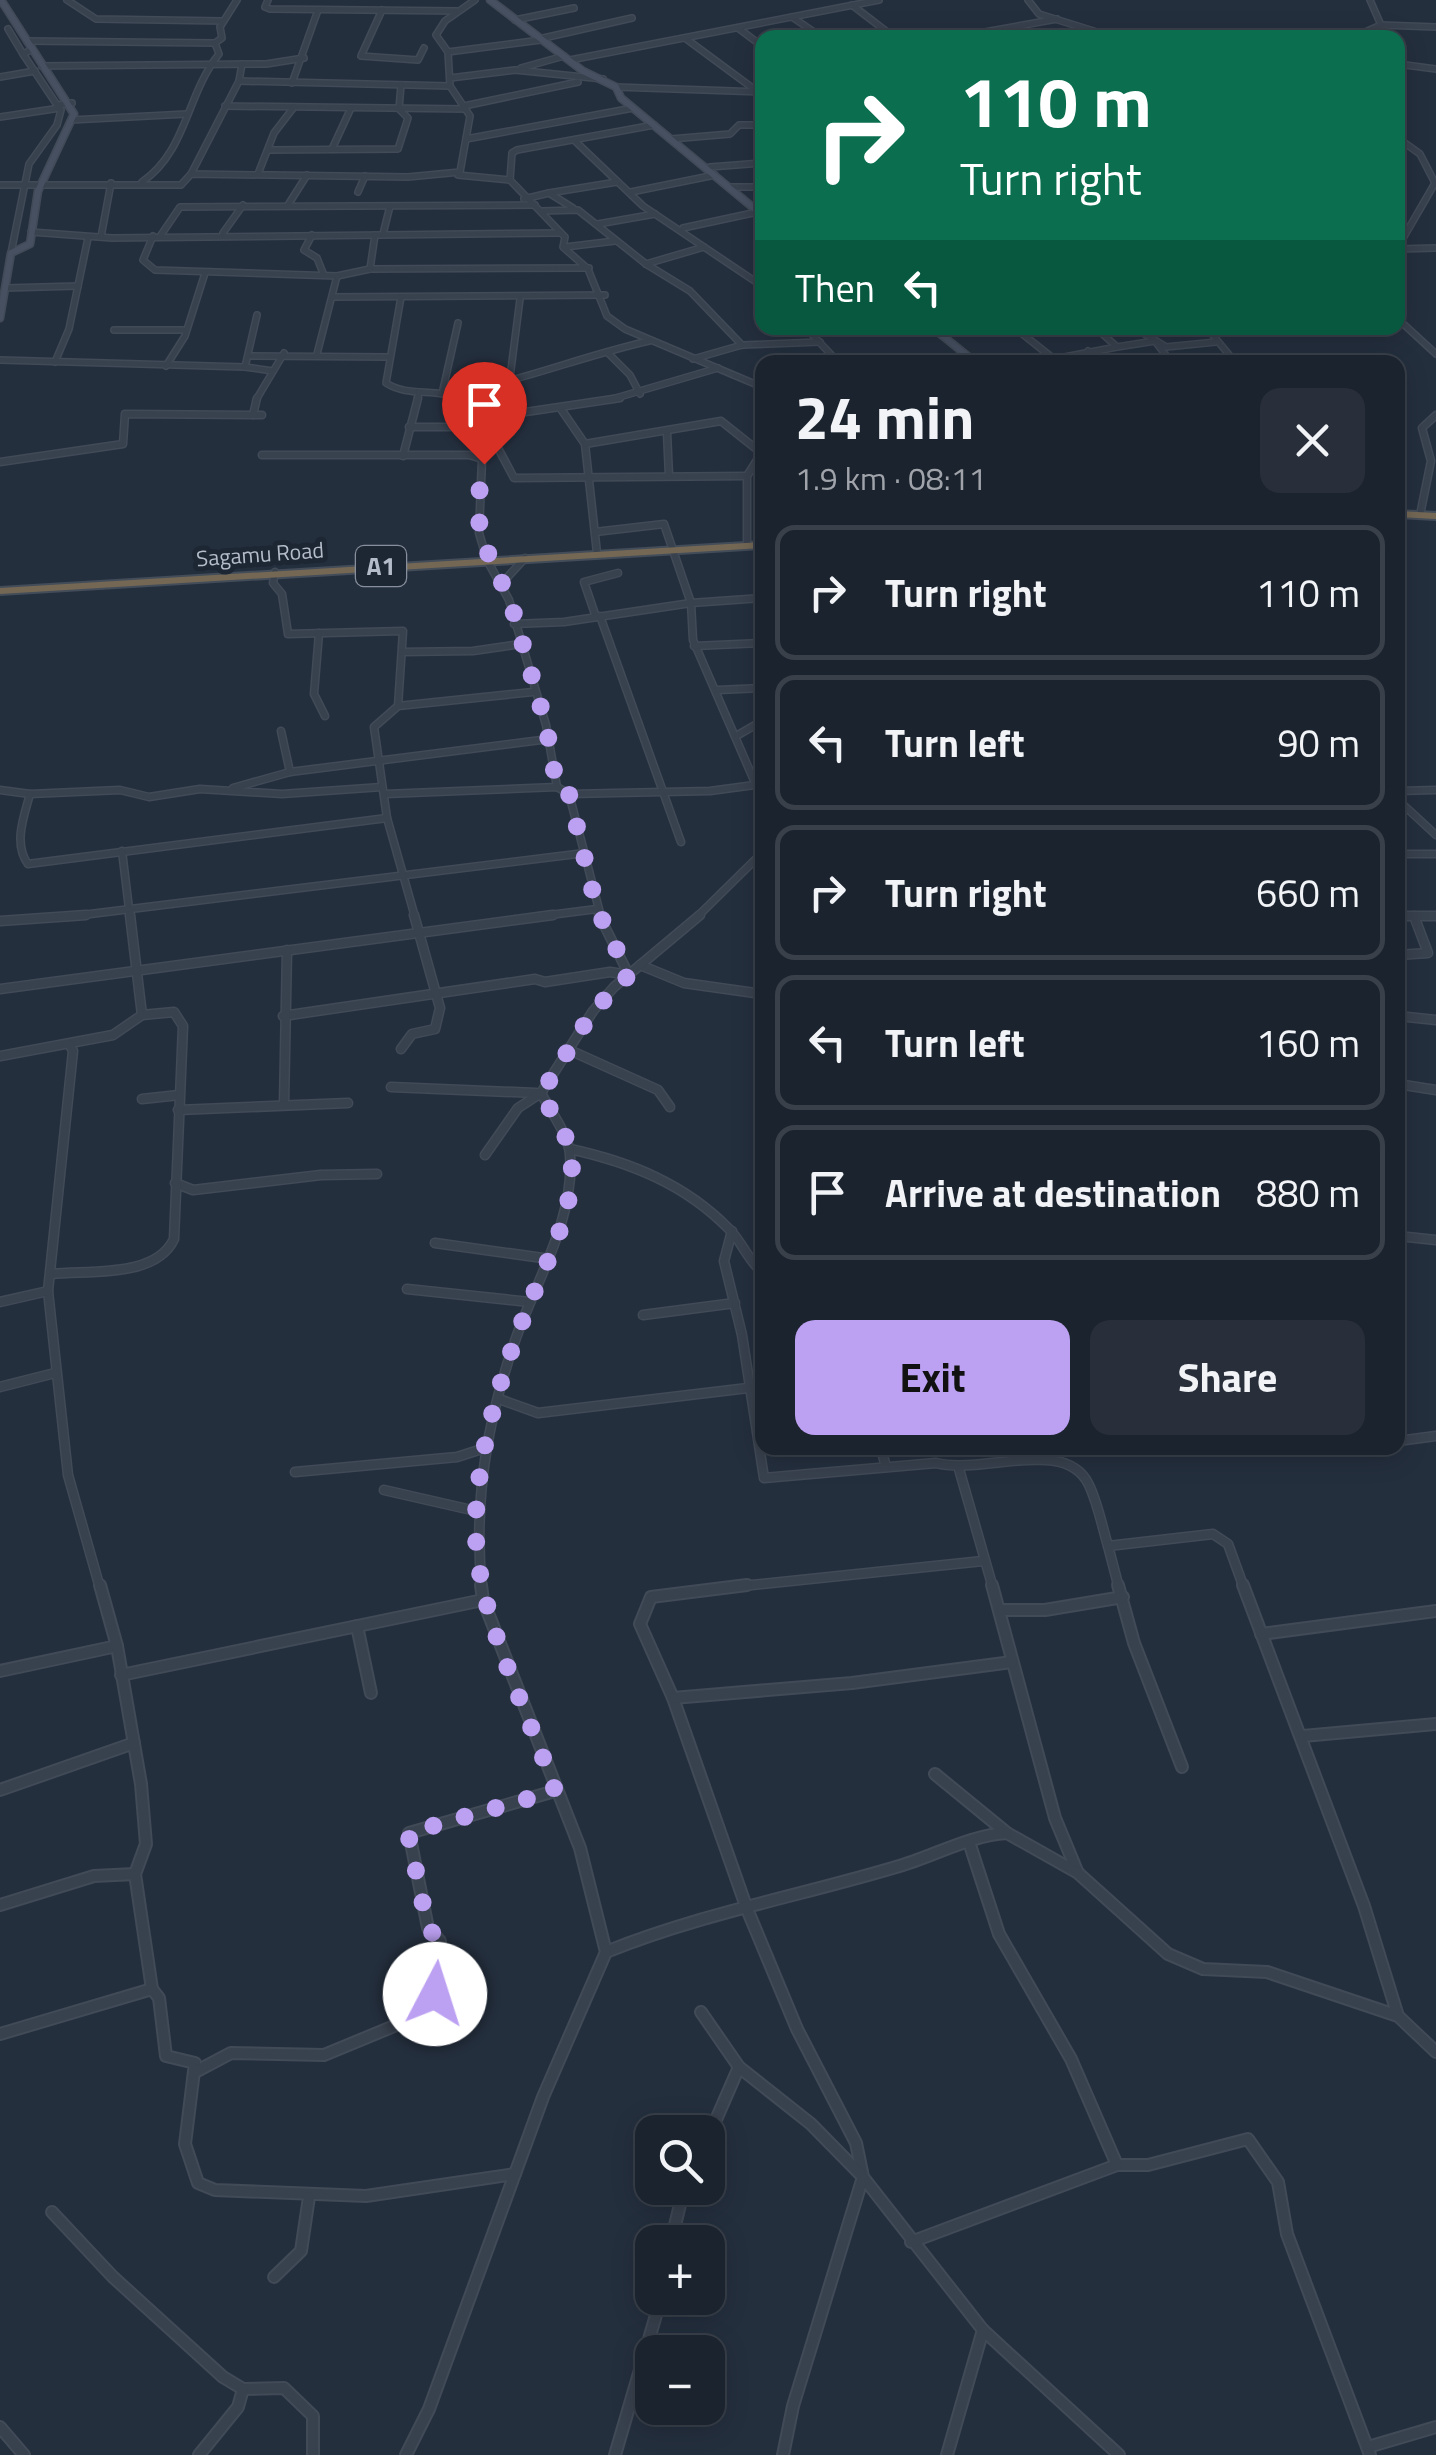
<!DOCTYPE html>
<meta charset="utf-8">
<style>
:root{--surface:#1b232e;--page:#282f3a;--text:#f1f3f6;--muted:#a0a4aa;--line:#39404a;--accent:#bca0f2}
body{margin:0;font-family:"Titillium Web",sans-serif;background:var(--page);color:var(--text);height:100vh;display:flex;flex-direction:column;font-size:38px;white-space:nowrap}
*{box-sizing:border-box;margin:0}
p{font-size:32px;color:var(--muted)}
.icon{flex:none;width:55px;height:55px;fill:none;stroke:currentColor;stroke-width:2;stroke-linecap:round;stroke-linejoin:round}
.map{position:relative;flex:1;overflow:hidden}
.panel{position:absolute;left:755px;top:355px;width:650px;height:1100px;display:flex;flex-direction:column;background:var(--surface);border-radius:20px;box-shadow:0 5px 25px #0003,0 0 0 2px var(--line)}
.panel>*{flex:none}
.banner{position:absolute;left:755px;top:30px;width:650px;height:305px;border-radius:20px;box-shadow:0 5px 25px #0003,0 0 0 2px var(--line);background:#0b6e4f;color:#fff;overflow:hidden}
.controls{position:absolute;left:635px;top:2115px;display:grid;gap:20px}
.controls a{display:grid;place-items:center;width:90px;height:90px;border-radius:20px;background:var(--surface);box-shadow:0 5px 25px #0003,0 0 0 2px var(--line);font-size:50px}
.pin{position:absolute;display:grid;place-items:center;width:85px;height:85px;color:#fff;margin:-102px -42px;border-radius:50% 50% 50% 0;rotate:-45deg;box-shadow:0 0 10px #0007}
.pin .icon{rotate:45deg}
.me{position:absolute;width:110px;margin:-55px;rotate:5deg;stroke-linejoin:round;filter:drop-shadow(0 0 8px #0008)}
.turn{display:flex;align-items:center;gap:35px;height:210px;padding:0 40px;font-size:45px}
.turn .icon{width:130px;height:130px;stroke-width:2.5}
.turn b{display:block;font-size:70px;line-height:85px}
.then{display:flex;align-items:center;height:95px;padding:0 40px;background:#0003;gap:20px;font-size:38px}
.round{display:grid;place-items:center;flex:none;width:105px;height:105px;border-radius:20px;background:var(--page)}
.head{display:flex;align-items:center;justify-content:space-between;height:170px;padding:0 40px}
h1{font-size:60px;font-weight:700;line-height:75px}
.primary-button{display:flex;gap:20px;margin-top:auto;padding:20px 40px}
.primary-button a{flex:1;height:115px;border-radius:20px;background:var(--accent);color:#111;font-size:40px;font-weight:700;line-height:115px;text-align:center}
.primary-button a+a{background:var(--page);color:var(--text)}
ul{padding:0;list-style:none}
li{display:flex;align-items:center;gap:30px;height:135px;margin:0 20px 15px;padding:0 20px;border:5px solid var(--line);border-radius:20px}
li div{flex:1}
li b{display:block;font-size:38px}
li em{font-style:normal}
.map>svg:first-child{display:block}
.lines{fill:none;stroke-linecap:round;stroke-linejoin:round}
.street-far3-casing{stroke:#414a57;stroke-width:8}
.street-far2-casing{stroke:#414a57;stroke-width:9}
.street-far1-casing{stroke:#414a57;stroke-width:11}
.street-casing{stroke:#414a57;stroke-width:14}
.secondary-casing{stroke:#414a57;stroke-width:9}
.highway-casing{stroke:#434c59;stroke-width:4}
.street-far3{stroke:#38414e;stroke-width:5}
.street-far2{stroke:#38414e;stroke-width:6}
.street-far1{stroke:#38414e;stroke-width:8}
.street{stroke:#38414e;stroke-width:10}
.secondary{stroke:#465061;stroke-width:6}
.highway{fill:#746855;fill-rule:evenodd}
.route{stroke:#bca0f2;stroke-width:18;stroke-dasharray:0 32.4}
.labels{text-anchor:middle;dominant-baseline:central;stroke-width:10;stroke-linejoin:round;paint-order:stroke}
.far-street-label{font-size:22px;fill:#b4bcc9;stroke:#1d2633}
.shield{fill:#1d2633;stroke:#878f9c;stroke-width:2.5}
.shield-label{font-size:25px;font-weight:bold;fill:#b4bcc9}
</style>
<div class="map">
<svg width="1436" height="2455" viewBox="0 0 1436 2455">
<rect width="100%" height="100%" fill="#242f3e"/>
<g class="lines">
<defs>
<g id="street-far3">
<path d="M 67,0 L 96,19 L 223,21"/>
<path d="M 268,0 L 265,7 L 270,9 L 457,11"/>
<path d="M 1028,0 L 1039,14 L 1116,38"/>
<path d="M 852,5 L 895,38"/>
<path d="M 382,10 L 361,56 L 418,60 L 424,48"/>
<path d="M 792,17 L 823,38"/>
<path d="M 515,20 L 574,8"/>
<path d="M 1381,25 L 1436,27"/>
<path d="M 738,28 L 762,46"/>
<path d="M 8,29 L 23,54"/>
<path d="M 685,38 L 758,92"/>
<path d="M 951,38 L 1057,19"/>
<path d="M 1352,38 L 1381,25 L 1370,0"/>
<path d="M 539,39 L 632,18"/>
<path d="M 27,41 L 215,43"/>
<path d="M 31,50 L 23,54 L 57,105 L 72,103"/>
<path d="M 448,52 L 541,40"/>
<path d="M 570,60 L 879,0"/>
<path d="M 1398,64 L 1436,69"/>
<path d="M 42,66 L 266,64 L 304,58"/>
<path d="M 521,68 L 564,56"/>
<path d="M 0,77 L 35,71"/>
<path d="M 450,78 L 515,70 L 603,79"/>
<path d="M 239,81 L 450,86"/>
<path d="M 292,83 L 318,10"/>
<path d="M 616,87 L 762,92"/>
<path d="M 225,106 L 465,109"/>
<path d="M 464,106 L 578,82"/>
<path d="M 0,117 L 60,108"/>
<path d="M 71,120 L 187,114"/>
<path d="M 1398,138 L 1420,154 L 1435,183 L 1398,247"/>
<path d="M 466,139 L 633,108"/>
<path d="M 671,139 L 730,134 L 739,125 L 762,125"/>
<path d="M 574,140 L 643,206 L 762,286"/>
<path d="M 332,149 L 351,108"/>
<path d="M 269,150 L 398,149 L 408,118 L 399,109 L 401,85"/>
<path d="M 710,167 L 762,163"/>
<path d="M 191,174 L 239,81 L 242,64"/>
<path d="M 258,174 L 274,133 L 294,107"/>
<path d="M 458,175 L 510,180 L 512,153 L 517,150 L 654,125"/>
<path d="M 510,180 L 565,237 L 563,247 L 588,269 L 607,316 L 625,329 L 762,387"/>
<path d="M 142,182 C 187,151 186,95 219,54 L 215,43 L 222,38 L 220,27 L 237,0"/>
<path d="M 0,185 L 181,185 L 191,174 L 408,177 L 460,172 L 470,116 L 450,86 L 448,52 L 436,35 L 445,21 L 475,0"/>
<path d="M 730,187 L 762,187"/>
<path d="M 358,192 L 365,176"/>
<path d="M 631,192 L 715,175"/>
<path d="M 549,193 L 617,182"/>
<path d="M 524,199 L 549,193 L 573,208"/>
<path d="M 288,205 L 307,175"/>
<path d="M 542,211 L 578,210 L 646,264 L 690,291 L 742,345"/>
<path d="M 598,224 L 655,214"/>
<path d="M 683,228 L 762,211"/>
<path d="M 31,232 L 112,238 L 560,233"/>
<path d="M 223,233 L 243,205"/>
<path d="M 383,234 L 390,206"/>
<path d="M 161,235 L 180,207 L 535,205"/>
<path d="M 312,235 L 304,250 L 317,258 L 323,273"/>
<path d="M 153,236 L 143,260 L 155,270 L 337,276 L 370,269 L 589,268"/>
<path d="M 101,237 L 111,183"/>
<path d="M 565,247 L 615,241"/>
<path d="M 1398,249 L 1436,248"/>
<path d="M 11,253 L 29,164 L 57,125 L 61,110"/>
<path d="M 646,264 L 704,247"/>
<path d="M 370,269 L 375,235"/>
<path d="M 5,288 L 78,286"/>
<path d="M 333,297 L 605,295"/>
<path d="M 401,297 L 386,383 C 409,398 437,387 462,400"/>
<path d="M 1398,319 L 1436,354"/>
<path d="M 806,328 L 838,362"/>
<path d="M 1015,328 L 1054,359 L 1037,362"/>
<path d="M 1135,328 L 1166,347 L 1216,342"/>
<path d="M 1207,328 L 1235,362"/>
<path d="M 114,330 L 183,330"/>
<path d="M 1117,347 L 1155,341 L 1171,362"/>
<path d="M 1088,351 L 1103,362"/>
<path d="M 608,353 L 630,375 L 640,394"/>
<path d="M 317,354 L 337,276"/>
<path d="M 251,356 L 387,357"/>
<path d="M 693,359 L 742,345 L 820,342"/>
<path d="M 1054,359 L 1117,347 L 1096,328"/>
<path d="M 0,360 L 245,367 L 257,315"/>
<path d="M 55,362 L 69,329 L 88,238"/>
<path d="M 934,362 L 964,355"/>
<path d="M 166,366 L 185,336 L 205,273"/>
<path d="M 245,367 L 273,371"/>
<path d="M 508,381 C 556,368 600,352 649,341"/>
<path d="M 442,394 L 458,323"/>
<path d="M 256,400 L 284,353"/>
<path d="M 417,400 L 419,392"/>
<path d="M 513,400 L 508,393 L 520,299"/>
<path d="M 609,400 L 718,368"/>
</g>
<g id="street-far2">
<path d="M 458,398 L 482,418 L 514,478 L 747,476"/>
<path d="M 511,398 L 519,410"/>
<path d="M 561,409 L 585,444 L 597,553"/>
<path d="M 253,415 L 257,398"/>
<path d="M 485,418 L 620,398"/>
<path d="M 409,427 L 490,427"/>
<path d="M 667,432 L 669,476"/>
<path d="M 585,444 L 721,421 L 760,452"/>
<path d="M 262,455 L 469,455 L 482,459 L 479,533 L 487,560 L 509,600 L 546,725 L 557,787"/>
<path d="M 403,456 L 418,398"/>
<path d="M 0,462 L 123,444 L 125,414 L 262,415"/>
<path d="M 1420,515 L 1431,461 L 1422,428 L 1436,415"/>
<path d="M 595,532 L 664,524 L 691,603 L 762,598"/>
<path d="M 747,545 L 747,476 L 762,452"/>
<path d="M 759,545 L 762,566"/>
<path d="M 275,572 L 273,583 L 282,594 L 288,634 L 403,631 L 398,706"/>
<path d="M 503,582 L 525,558"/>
<path d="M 600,616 L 681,842"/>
<path d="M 596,617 L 584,582 L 618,573"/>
<path d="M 514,624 L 564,622 L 691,603 L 693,640 L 756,785"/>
<path d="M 319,633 L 314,694 L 325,716"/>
<path d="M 694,646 L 762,643"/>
<path d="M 402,652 L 473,651 L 521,644"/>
<path d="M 718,690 L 762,688"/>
<path d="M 281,731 L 290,772"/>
<path d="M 738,735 L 762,721"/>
<path d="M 233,788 L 290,772 L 549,739"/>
<path d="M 0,790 L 30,794 L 120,790 L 149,797 L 200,789 L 282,794 L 382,787"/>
<path d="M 1398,791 L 1436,790"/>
<path d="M 30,794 C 24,816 13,844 28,864 L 387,818"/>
<path d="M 385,794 L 557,787 L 569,794 L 710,791 L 762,784"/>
<path d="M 569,794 L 601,917"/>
<path d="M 1398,800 L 1436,835"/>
<path d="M 122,851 L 130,917"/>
<path d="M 1398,854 L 1436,854"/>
<path d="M 1398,916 L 1436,916"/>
<path d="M 66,917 L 585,853"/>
<path d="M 415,917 L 387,818 L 374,727 L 398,706 L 533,692"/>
<path d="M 534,917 L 597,909"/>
<path d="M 697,917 L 762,853"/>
</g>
<g id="street-far1">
<path d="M 599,915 L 629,975"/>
<path d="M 1398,916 L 1436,916"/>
<path d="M 0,921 L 86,915"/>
<path d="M 1398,955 L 1428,953 L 1414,916"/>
<path d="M 640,965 L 684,983 L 762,994"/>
<path d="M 0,989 L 553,915"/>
<path d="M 283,1016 L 535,979 L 545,982 L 610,972 L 629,975"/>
<path d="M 1398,1016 L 1436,1020"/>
<path d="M 401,1049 L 412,1034 L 435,1029 L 440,1008 L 414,915"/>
<path d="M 567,1049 L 658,1090 L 670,1107"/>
<path d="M 0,1056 L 113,1035 L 142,1015 L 130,915"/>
<path d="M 1398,1084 L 1436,1090"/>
<path d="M 391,1087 L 536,1093"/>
<path d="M 142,1099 L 179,1095"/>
<path d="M 284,1105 L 287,950"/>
<path d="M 178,1110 L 348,1103"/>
<path d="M 570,1149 C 630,1162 685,1184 729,1229 C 742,1242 748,1260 762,1272"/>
<path d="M 485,1155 L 518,1108 L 541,1093 L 593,1011 L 614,987 L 700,915"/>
<path d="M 175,1183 L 193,1190 L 321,1175 L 377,1174"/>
<path d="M 732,1231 L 724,1261 L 742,1335 L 764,1478 L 936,1463 C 984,1475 1066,1436 1089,1485 C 1098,1504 1102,1526 1108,1546"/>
<path d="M 1398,1236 L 1436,1240"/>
<path d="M 435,1243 L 550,1259"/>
<path d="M 52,1274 C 90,1270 156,1278 174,1239 L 183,1026 L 174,1012 L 142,1015"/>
<path d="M 407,1289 L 530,1302"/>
<path d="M 48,1291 L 68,1475 L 100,1588"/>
<path d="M 0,1302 L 48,1291 L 73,1051 L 70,1045"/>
<path d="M 643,1315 L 735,1303"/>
<path d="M 0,1387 L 55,1373"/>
<path d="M 499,1399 L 538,1413 L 748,1388"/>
<path d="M 1398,1441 L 1436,1436"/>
<path d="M 881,1448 L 886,1467"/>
<path d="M 959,1469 L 993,1588"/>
<path d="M 295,1472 L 457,1457 L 485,1448"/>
<path d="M 384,1490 L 476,1511"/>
<path d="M 482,1588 C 473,1503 487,1419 516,1338 C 536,1281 575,1219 570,1155 C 569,1135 550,1111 541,1093"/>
<path d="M 723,1588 L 983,1561"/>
<path d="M 1119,1588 L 1108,1546 L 1213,1534 L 1228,1544 L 1244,1588"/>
</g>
<g id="street">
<path d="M 747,1585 L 651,1597 L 640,1624 L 673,1698 L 747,1909 L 797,2029 L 856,2143 L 863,2177 L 983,2330 L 1119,2455"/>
<path d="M 992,1585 L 1055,1818 L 1077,1871"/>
<path d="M 1118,1585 L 1134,1643 L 1182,1767"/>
<path d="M 1243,1585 L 1364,1906 L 1398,2016"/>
<path d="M 1002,1610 L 1045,1610 L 1123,1597"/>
<path d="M 357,1626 L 371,1693"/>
<path d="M 1261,1634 L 1436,1611"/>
<path d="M 0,1671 L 117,1646"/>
<path d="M 121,1675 L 483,1600"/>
<path d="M 673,1698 L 852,1683 L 1012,1662"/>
<path d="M 1303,1736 L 1436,1724"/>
<path d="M 935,1774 L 1007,1833 L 1078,1873 L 1168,1954 L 1203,1969 L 1267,1972 L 1398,2016 L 1436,2052"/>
<path d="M 0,1790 L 134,1743"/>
<path d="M 969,1842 L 999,1934 L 1071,2059 L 1117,2165 L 1148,2165 L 1248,2139 L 1278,2182 L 1287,2234 L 1370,2455"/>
<path d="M 0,1905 L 94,1876 L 135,1874"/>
<path d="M 606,1952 C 700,1914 799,1896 896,1867 C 932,1857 970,1835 1007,1833"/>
<path d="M 152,1989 L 159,1998 L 166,2056 L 195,2063 L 185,2144 L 198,2183 L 215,2190 L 366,2196 L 515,2174"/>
<path d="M 701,2012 L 739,2067 L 811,2124 L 863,2177 L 793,2406 L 783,2455"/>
<path d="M 0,2034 L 152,1989 L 135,1874 L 146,1844 L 141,1784 L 117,1646 L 100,1585"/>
<path d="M 197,2071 L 231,2053 L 324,2055 L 416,2017 L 435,1994 L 440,1941 L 428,1928 L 409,1833 L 555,1791"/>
<path d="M 708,2138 L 739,2067"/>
<path d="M 52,2212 L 113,2277 L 223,2377 L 243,2389 L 284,2388 L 313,2416 L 313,2455"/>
<path d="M 671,2242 L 684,2188"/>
<path d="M 911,2242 L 1117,2165"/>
<path d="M 274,2277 L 301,2251 L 309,2197"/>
<path d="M 0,2427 L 24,2455"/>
<path d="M 1368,2447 L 1436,2427"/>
<path d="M 199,2455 L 238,2407 L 243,2389"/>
<path d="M 406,2455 L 429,2409 L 543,2097 L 606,1952 L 580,1848 L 483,1600 L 481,1585"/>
<path d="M 615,2455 L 661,2298"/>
<path d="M 947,2455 L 983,2330"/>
</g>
<g id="secondary">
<path d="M 490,0 L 583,71 L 616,87 L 621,98 L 762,215"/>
<path d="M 0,318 L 11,253 L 30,244 L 38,191 L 74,114 L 1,0"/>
<path d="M 933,328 L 975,362"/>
</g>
<g id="highway">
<path d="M 1398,511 L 1436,513 L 1436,519 L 1398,517 Z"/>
<path d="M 762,542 L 762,548 L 0,594 L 0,588 Z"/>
</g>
</defs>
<!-- street-far3 casing -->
<use href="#street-far3" class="street-far3-casing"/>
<!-- street-far2 casing -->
<use href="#street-far2" class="street-far2-casing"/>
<!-- street-far1 casing -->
<use href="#street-far1" class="street-far1-casing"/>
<!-- street casing -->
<use href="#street" class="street-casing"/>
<!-- secondary casing -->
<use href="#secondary" class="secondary-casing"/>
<!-- highway casing -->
<use href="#highway" class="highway-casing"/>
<!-- street-far3 -->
<use href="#street-far3" class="street-far3"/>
<!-- street-far2 -->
<use href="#street-far2" class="street-far2"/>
<!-- street-far1 -->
<use href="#street-far1" class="street-far1"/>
<!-- street -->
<use href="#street" class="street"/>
<!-- secondary -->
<use href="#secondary" class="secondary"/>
<!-- highway -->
<use href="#highway" class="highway"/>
</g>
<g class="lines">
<!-- route -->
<path class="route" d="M 435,1994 L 440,1941 L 428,1928 L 408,1833 L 555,1791 C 526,1703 471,1607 476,1514 C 479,1451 499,1381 522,1322 C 541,1271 578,1211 571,1155 C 568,1134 551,1112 541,1094 L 593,1011 L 629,975 L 597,909 L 569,794 L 557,787 L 546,725 L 510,600 C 484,543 470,531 484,464"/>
</g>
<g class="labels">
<!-- far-street labels -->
<g class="far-street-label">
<text transform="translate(260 554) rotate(-4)">Sagamu Road</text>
</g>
<!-- shield labels -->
<rect class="shield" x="356" y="546" width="50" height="40" rx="8"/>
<g class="shield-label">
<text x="381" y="566">A1</text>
</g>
</g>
</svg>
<div class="controls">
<a><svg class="icon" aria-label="search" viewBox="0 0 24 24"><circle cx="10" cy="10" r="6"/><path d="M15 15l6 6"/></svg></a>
<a>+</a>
<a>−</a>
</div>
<div class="pin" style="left:484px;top:464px;background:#d93025"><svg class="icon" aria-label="arrive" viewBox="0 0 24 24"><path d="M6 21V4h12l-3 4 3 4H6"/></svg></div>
<svg class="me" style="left:435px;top:1994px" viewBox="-20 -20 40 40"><circle r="19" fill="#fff"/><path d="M0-13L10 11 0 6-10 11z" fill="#bca0f2"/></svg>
<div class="banner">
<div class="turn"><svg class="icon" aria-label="right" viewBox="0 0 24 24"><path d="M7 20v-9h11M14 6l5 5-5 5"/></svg><div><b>110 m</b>Turn right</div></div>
<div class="then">Then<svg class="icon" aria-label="left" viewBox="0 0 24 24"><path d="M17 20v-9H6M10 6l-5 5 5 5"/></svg></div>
</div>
<section class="panel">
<div class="head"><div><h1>24 min</h1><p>1.9 km · 08:11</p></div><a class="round"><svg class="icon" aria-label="close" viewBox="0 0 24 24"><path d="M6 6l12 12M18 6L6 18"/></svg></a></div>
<ul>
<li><svg class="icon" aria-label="right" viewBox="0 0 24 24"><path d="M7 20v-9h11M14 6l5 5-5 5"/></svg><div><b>Turn right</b></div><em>110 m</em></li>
<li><svg class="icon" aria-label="left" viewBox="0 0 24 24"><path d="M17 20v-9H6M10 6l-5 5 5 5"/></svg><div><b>Turn left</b></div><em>90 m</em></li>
<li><svg class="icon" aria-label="right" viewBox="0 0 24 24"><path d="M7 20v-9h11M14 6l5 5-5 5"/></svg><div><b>Turn right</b></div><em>660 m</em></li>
<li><svg class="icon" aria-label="left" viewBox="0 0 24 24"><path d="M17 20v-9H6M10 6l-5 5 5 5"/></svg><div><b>Turn left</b></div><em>160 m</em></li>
<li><svg class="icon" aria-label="arrive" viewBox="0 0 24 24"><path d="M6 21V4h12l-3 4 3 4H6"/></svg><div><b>Arrive at destination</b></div><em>880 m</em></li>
</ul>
<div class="primary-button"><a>Exit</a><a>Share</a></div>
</section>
</div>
